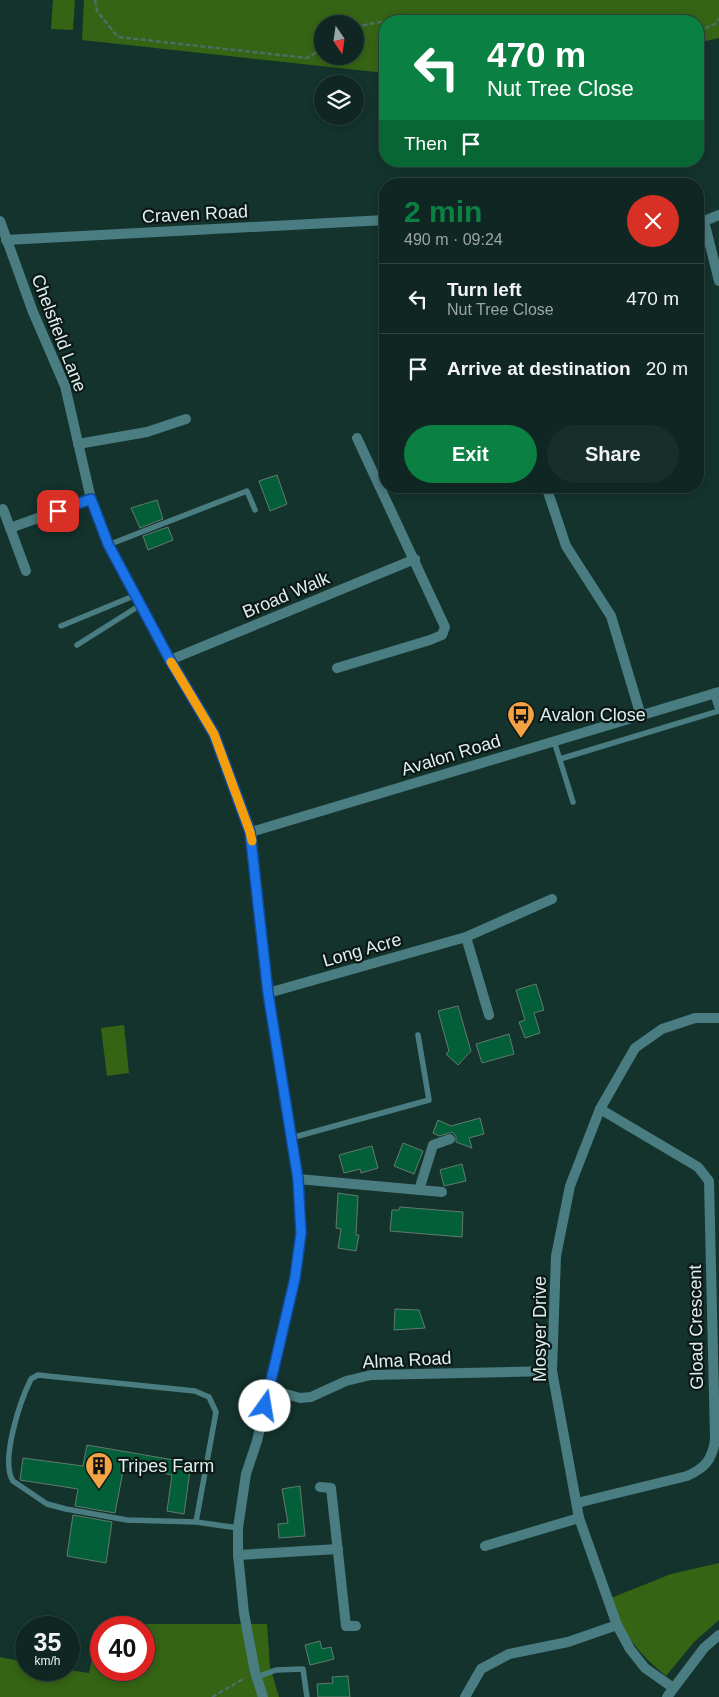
<!DOCTYPE html>
<meta charset="utf-8">
<style>
:root{--surface:#0f2622;--page:#182e2a;--text:#f1f3f6;--muted:#9ba5a5;--line:#2f4340;--accent:#0b8043}
body{margin:0;font-family:Arial,sans-serif;background:var(--page);color:var(--text);height:100vh;display:flex;flex-direction:column;font-size:19px;white-space:nowrap}
*{box-sizing:border-box;margin:0}
p{font-size:16px;color:var(--muted)}
.icon{flex:none;width:28px;height:28px;fill:none;stroke:currentColor;stroke-width:2;stroke-linecap:round;stroke-linejoin:round}
.map{position:relative;flex:1;overflow:hidden}
.panel{position:absolute;left:379px;top:178px;width:325px;height:315px;display:flex;flex-direction:column;background:var(--surface);border-radius:20px;box-shadow:0 2px 8px #0003,0 0 0 1px var(--line)}
.panel>*{flex:none}
.top-card{position:absolute;left:379px;top:15px;width:325px;height:152px;border-radius:20px;box-shadow:0 2px 8px #0003,0 0 0 1px var(--line);background:#0b8043;color:#fff;overflow:hidden}
.needle{width:32px;rotate:167deg}
.controls{position:absolute;left:314px;top:15px;display:grid;gap:10px}
.controls a{display:grid;place-items:center;width:50px;height:50px;border-radius:50%;background:var(--surface);box-shadow:0 2px 8px #0003,0 0 0 1px var(--line);font-size:25px}
.speed{position:absolute;left:15px;top:1616px;display:flex;gap:10px;font-size:25px;font-weight:700;text-align:center}
.speed>*{display:grid;place-content:center;width:65px;height:65px;border-radius:50%;background:var(--surface);box-shadow:0 2px 8px #0003,0 0 0 1px var(--line);line-height:1}
.speed small{font-size:12px;font-weight:400}
.speed .limit{border:8px solid #d22;background:#fff;color:#111}
.pin{position:absolute;display:grid;place-items:center;width:42px;height:42px;color:#fff;margin:-21px;border-radius:10px;box-shadow:0 2px 8px #0006}
.me{position:absolute;width:55px;margin:-28px;rotate:13deg;stroke-linejoin:round;filter:drop-shadow(0 0 4px #0008)}
.turn{display:flex;align-items:center;gap:18px;height:105px;padding:0 25px;font-size:22px}
.turn .icon{width:65px;height:65px;stroke-width:2.5}
.turn b{display:block;font-size:35px;line-height:42px}
.then{display:flex;align-items:center;height:48px;padding:0 25px;background:#0003;gap:10px;font-size:19px}
.round{display:grid;place-items:center;flex:none;width:52px;height:52px;border-radius:26px;background:var(--page)}
.headline{display:flex;align-items:center;justify-content:space-between;height:85px;padding:0 25px}
h1{font-size:30px;font-weight:700;line-height:38px;color:var(--accent)}
.primary-button{display:flex;gap:10px;margin-top:auto;padding:10px 25px}
.primary-button a{flex:1;height:58px;border-radius:30px;background:var(--accent);color:#fff;font-size:20px;font-weight:700;line-height:58px;text-align:center}
.primary-button a+a{background:var(--page);color:var(--text)}
ul{padding:0;list-style:none}
li{display:flex;align-items:center;gap:15px;height:70px;padding:0 25px;border-top:1px solid var(--line)}
li div{flex:1}
li b{display:block;font-size:19px}
li em{font-style:normal}
.map>svg:first-child{display:block}
.green{fill:#356414;fill-rule:evenodd}
.building{fill:#035f3a;stroke:#627b6c}
.lines{fill:none;stroke-linecap:round;stroke-linejoin:round}
.path{stroke:#516b66;stroke-width:2.5;stroke-dasharray:5 2.5;stroke-linecap:butt}
.service{stroke:#4a7d82;stroke-width:5.5}
.minor{stroke:#4a7d82;stroke-width:10}
.tertiary{stroke:#4a7d82;stroke-width:10}
.route-casing{stroke:#114b97;stroke-width:12}
.route{stroke:#1a73e8;stroke-width:9}
.slow{stroke:#f59e0b;stroke-width:9}
.labels{text-anchor:middle;dominant-baseline:central;stroke-width:4.5;stroke-linejoin:round;paint-order:stroke}
.street-label{font-size:18px;fill:#deefec;stroke:#0b1815}
.poi-label{font-size:18px;fill:#deefec;stroke:#0b1815;text-anchor:start}
</style>
<div class="map">
<svg width="719" height="1697" viewBox="0 0 719 1697">
<rect width="100%" height="100%" fill="#14332d"/>
<!-- green -->
<g class="green">
<path d="M 53,0 L 75,0 L 73,30 L 51,29 Z"/>
<path d="M 84,0 L 719,0 L 719,38 L 698,43 L 698,21 L 385,21 L 385,73 L 82,40 ZM 322,24 L 355,24 L 355,56 L 322,56 Z"/>
<path d="M 124,1025 L 129,1073 L 107,1076 L 101,1028 Z"/>
<path d="M 719,1563 L 719,1620 L 694,1642 L 666,1676 C 635,1650 625,1636 611,1598 L 671,1574 Z"/>
<path d="M 99,1624 L 267,1624 L 270,1667 L 279,1697 L 0,1697 L 0,1657 L 26,1662 L 26,1670 L 69,1670 L 89,1673 ZM 101,1628 L 144,1628 L 144,1670 L 101,1670 Z"/>
</g>
<!-- building -->
<g class="building">
<path d="M 277,475 L 287,504 L 270,511 L 259,481 Z"/>
<path d="M 157,500 L 163,519 L 140,528 L 131,508 Z"/>
<path d="M 168,527 L 173,540 L 148,550 L 143,536 Z"/>
<path d="M 536,984 L 544,1010 L 534,1013 L 540,1033 L 525,1038 L 519,1022 L 525,1020 L 516,990 Z"/>
<path d="M 458,1006 L 471,1051 L 458,1065 L 446,1054 L 449,1051 L 438,1011 Z"/>
<path d="M 509,1034 L 514,1054 L 482,1063 L 476,1044 Z"/>
<path d="M 480,1118 L 484,1134 L 469,1138 L 472,1148 L 456,1142 L 456,1136 L 452,1132 L 439,1136 L 433,1133 L 438,1120 L 451,1126 Z"/>
<path d="M 403,1143 L 423,1151 L 414,1174 L 394,1166 Z"/>
<path d="M 372,1146 L 378,1168 L 361,1173 L 360,1169 L 344,1173 L 339,1155 Z"/>
<path d="M 462,1164 L 466,1181 L 444,1186 L 440,1170 Z"/>
<path d="M 338,1193 L 358,1196 L 356,1235 L 359,1235 L 356,1251 L 338,1248 L 341,1229 L 336,1228 Z"/>
<path d="M 400,1207 L 463,1212 L 462,1237 L 390,1231 L 392,1210 L 399,1210 Z"/>
<path d="M 395,1309 L 419,1310 L 425,1328 L 394,1330 Z"/>
<path d="M 87,1445 L 191,1463 L 184,1514 L 167,1511 L 172,1475 L 124,1466 L 115,1513 L 75,1506 L 78,1489 L 20,1480 L 23,1458 L 83,1466 Z"/>
<path d="M 300,1486 L 305,1536 L 279,1538 L 278,1524 L 288,1523 L 282,1489 Z"/>
<path d="M 73,1515 L 112,1522 L 106,1563 L 67,1556 Z"/>
<path d="M 320,1641 L 322,1649 L 331,1647 L 334,1659 L 310,1665 L 305,1645 Z"/>
<path d="M 348,1676 L 350,1697 L 318,1697 L 317,1684 L 333,1683 L 332,1677 Z"/>
</g>
<g class="lines">
<!-- path -->
<g class="path">
<path d="M 95,0 L 97,11 L 118,37 L 307,58 L 322,49"/>
<path d="M 355,27 L 385,21"/>
<path d="M 698,31 L 715,24 L 719,19"/>
<path d="M 212,1697 L 245,1678"/>
</g>
<!-- service -->
<g class="service">
<path d="M 108,545 L 247,491 L 255,510"/>
<path d="M 61,626 L 136,595"/>
<path d="M 77,645 L 142,604"/>
<path d="M 554,741 L 573,802"/>
<path d="M 560,759 L 719,711"/>
<path d="M 291,1138 L 429,1100 L 418,1035"/>
<path d="M 196,1522 L 127,1520 L 66,1509 L 47,1504 L 13,1481 C 0,1461 20,1401 31,1379 L 38,1375 L 47,1376 L 195,1391 L 209,1397 L 216,1412 L 196,1522 L 238,1528"/>
<path d="M 257,1677 L 276,1670 L 303,1669 L 307,1697"/>
</g>
<!-- minor -->
<g class="minor">
<path d="M 698,216 L 704,221 L 719,281"/>
<path d="M 0,221 L 33,312 L 65,386 L 91,499 L 108,545 L 170,660 L 214,734 L 251,832"/>
<path d="M 704,221 L 719,215"/>
<path d="M 6,240 L 385,220"/>
<path d="M 78,444 L 147,432 L 186,419"/>
<path d="M 546,486 L 566,546 L 611,616 L 641,716"/>
<path d="M 3,509 L 26,571"/>
<path d="M 10,528 L 91,499"/>
<path d="M 170,660 L 415,559"/>
<path d="M 337,668 L 430,640 L 442,635 L 445,627 L 357,438"/>
<path d="M 715,693 L 719,706"/>
<path d="M 466,937 L 489,1015"/>
<path d="M 268,993 L 466,937 L 552,899"/>
<path d="M 298,1179 L 442,1192"/>
<path d="M 419,1190 L 433,1145 L 450,1139"/>
<path d="M 268,1389 L 300,1398 L 311,1397 L 346,1381 L 371,1375 L 552,1371"/>
<path d="M 320,1487 L 331,1488 L 346,1626 L 356,1626"/>
<path d="M 577,1503 L 687,1476 C 705,1468 712,1460 715,1440 L 709,1181 L 698,1167 L 600,1109"/>
<path d="M 485,1546 L 579,1518"/>
<path d="M 238,1555 L 338,1549"/>
<path d="M 672,1687 L 645,1668 L 630,1649 L 617,1625 L 579,1518 L 552,1371 L 556,1256 L 570,1186 L 600,1109 L 635,1048 L 662,1029 L 695,1018 L 719,1018"/>
<path d="M 465,1697 L 481,1669 L 509,1654 L 568,1642 L 617,1625"/>
<path d="M 667,1697 L 704,1648 L 719,1635"/>
</g>
<!-- tertiary -->
<path class="tertiary" d="M 263,1697 L 255,1672 L 244,1613 L 238,1555 L 238,1528 L 246,1474 L 257,1441 L 295,1278 L 301,1233 L 298,1179 L 268,993 L 251,832 L 719,692"/>
</g>
<g class="lines">
<defs>
<path id="route" d="M 58,511 L 91,499 L 108,544 L 170,660 L 214,734 L 250,832 L 268,993 L 298,1179 L 301,1233 L 295,1278 L 265,1406"/>
</defs>
<!-- route casing -->
<use href="#route" class="route-casing"/>
<!-- route -->
<use href="#route" class="route"/>
<!-- slow -->
<path class="slow" d="M 171,662 L 214,734 L 250,832 L 252,841"/>
</g>
<!-- icons -->
<defs>
<symbol id="bus-pin" viewBox="-11 -11 22 30"><path d="M0 17L-7.5 6A9.5 9.5 0 1 1 7.5 6Z" fill="#f4a344" stroke="#0b1815"/><path d="M-5-6H5V4H4V6H2V4H-2V6H-4V4H-5ZM-3.5-4V0h7V-4ZM-3.5 1.2v1.5H-2V1.2ZM2 1.2v1.5H3.5V1.2Z" fill="#111"/></symbol>
<symbol id="building-pin" viewBox="-11 -11 22 30"><path d="M0 17L-7.5 6A9.5 9.5 0 1 1 7.5 6Z" fill="#f4a344" stroke="#0b1815"/><path d="M-4-6H4V6H1V3H-1V6H-4ZM-2.5-4.3h1.7v1.8h-1.7ZM.8-4.3h1.7v1.8H.8ZM-2.5-1h1.7V.8h-1.7ZM.8-1h1.7V.8H.8Z" fill="#111"/></symbol>
</defs>
<g fill-rule="evenodd">
<use href="#bus-pin" x="505" y="699" width="32" height="43"/>
<use href="#building-pin" x="83" y="1450" width="32" height="43"/>
</g>
<g class="labels">
<!-- street labels -->
<g class="street-label">
<text transform="translate(195 214) rotate(-3)">Craven Road</text>
<text transform="translate(59 333) rotate(69)">Chelsfield Lane</text>
<text transform="translate(286 595) rotate(-23)">Broad Walk</text>
<text transform="translate(451 755) rotate(-17)">Avalon Road</text>
<text transform="translate(362 950) rotate(-16)">Long Acre</text>
<text transform="translate(696 1327) rotate(-91)">Gload Crescent</text>
<text transform="translate(540 1329) rotate(-90)">Mosyer Drive</text>
<text transform="translate(407 1360) rotate(-3)">Alma Road</text>
</g>
<!-- poi labels -->
<g class="poi-label">
<text x="540" y="715">Avalon Close</text>
<text x="118" y="1466">Tripes Farm</text>
</g>
</g>
</svg>
<div class="controls">
<a><svg class="needle" viewBox="-14 -14 28 28"><path d="M0-13l5 13h-10z" fill="#e53935"/><path d="M0 13l5-13h-10z" fill="#9ba5a5"/></svg></a>
<a><svg class="icon" aria-label="layers" viewBox="0 0 24 24"><path d="M12 4l9 5-9 5-9-5zM3 14l9 5 9-5"/></svg></a>
</div>
<div class="speed"><div>35<small>km/h</small></div><div class="limit">40</div></div>
<div class="pin" style="left:58px;top:511px;background:#d93025"><svg class="icon" aria-label="arrive" viewBox="0 0 24 24"><path d="M6 21V4h12l-3 4 3 4H6"/></svg></div>
<svg class="me" style="left:265px;top:1406px" viewBox="-20 -20 40 40"><circle r="19" fill="#fff"/><path d="M0-13L10 11 0 6-10 11z" fill="#1a73e8"/></svg>
<div class="top-card">
<div class="turn"><svg class="icon" aria-label="left" viewBox="0 0 24 24"><path d="M17 20v-9H6M10 6l-5 5 5 5"/></svg><div><b>470 m</b>Nut Tree Close</div></div>
<div class="then">Then<svg class="icon" aria-label="arrive" viewBox="0 0 24 24"><path d="M6 21V4h12l-3 4 3 4H6"/></svg></div>
</div>
<section class="panel">
<div class="headline"><div><h1>2 min</h1><p>490 m · 09:24</p></div><a class="round" style="background:#d93025;color:#fff"><svg class="icon" aria-label="close" viewBox="0 0 24 24"><path d="M6 6l12 12M18 6L6 18"/></svg></a></div>
<ul>
<li><svg class="icon" aria-label="left" viewBox="0 0 24 24"><path d="M17 20v-9H6M10 6l-5 5 5 5"/></svg><div><b>Turn left</b><p>Nut Tree Close</p></div><em>470 m</em></li>
<li><svg class="icon" aria-label="arrive" viewBox="0 0 24 24"><path d="M6 21V4h12l-3 4 3 4H6"/></svg><div><b>Arrive at destination</b></div><em>20 m</em></li>
</ul>
<div class="primary-button"><a>Exit</a><a>Share</a></div>
</section>
</div>
